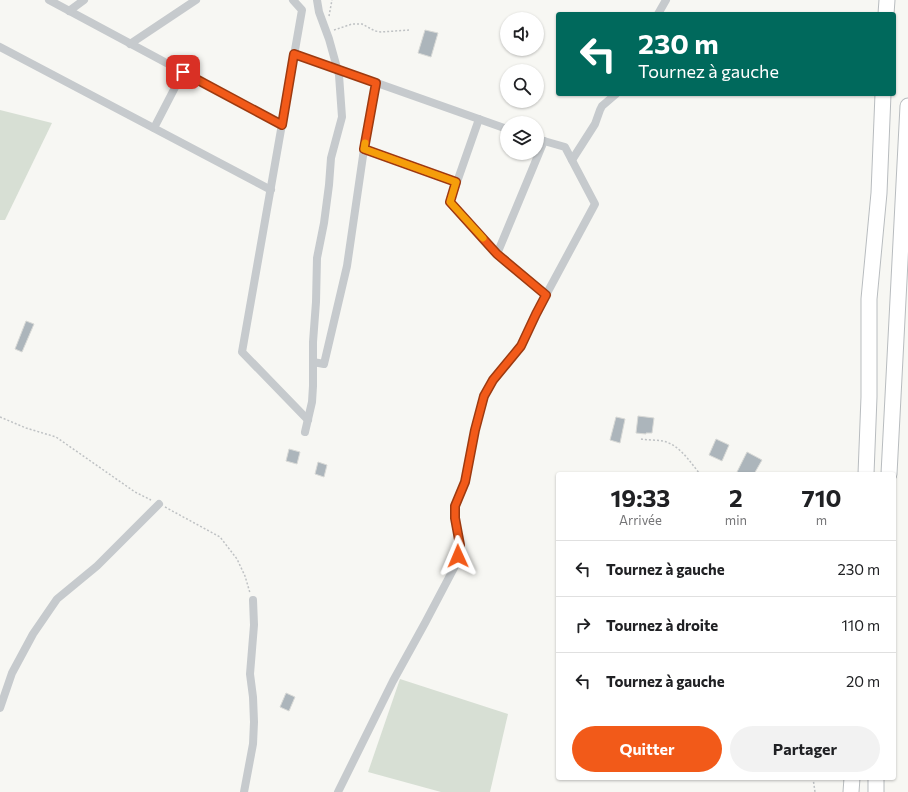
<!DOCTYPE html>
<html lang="fr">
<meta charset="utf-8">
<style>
:root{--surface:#fff;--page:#f2f2f2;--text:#202124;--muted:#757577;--line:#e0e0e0;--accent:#f25a19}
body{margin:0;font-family:Commissioner,sans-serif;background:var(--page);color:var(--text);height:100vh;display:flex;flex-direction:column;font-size:15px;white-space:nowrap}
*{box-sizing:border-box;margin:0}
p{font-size:13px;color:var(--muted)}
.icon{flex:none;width:22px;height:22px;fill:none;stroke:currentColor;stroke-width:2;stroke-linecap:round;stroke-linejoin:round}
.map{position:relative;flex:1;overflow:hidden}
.details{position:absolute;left:556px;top:472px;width:340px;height:308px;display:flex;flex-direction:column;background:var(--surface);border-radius:4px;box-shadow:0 1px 3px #0004}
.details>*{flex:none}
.guide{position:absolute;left:556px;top:12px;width:340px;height:84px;border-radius:4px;box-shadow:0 1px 3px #0004;background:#00695c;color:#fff;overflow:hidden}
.controls{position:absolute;left:500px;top:12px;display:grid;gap:8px}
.controls a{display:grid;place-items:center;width:44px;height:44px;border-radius:50%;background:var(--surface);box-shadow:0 1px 3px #0004;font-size:20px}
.pin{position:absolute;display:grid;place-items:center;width:34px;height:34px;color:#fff;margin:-17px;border-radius:8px;box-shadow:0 2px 6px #0006}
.me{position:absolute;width:44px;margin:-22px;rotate:359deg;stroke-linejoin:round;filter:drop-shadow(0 0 3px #0008)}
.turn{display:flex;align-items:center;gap:14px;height:84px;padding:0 16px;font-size:18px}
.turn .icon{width:52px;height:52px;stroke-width:2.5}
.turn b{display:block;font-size:28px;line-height:34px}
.eta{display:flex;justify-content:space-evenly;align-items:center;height:68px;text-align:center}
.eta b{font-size:24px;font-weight:700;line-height:28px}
.action{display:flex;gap:8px;margin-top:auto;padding:8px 16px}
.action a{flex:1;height:46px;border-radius:24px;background:var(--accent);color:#fff;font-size:16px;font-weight:700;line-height:46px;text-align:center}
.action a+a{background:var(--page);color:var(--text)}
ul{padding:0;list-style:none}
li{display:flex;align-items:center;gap:12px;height:56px;padding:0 16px;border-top:1px solid var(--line)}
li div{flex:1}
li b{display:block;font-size:15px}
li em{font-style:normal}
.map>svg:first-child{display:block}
.green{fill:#d7dfd4}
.building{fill:#acb5bb;stroke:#d8d9d6}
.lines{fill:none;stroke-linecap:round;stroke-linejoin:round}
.highway-casing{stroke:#b8bcbf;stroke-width:17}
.path{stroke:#bfc2c4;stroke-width:1.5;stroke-dasharray:2 2;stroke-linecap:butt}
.street{stroke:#c6cacd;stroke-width:8}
.highway{stroke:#fff;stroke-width:15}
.route-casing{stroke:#9d3a10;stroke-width:10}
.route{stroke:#f25a19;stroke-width:7}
.slow{stroke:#f59e0b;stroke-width:7}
</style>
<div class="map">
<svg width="908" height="792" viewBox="0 0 908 792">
<rect width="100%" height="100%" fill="#f7f7f3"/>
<!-- green -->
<g class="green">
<path d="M 0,110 L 52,123 L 5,220 L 0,220 Z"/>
<path d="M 400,679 L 508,714 L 490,792 L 441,792 L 368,772 Z"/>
</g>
<!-- building -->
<g class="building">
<path d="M 425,30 L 438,33 L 431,57 L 418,53 Z"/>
<path d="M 26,321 L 34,324 L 22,352 L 15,349 Z"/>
<path d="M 638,416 L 654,418 L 652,433 L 646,433 L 646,434 L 636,433 Z"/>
<path d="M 616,417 L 625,419 L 620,443 L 610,440 Z"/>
<path d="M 716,439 L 729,445 L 722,461 L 709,455 Z"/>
<path d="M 289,449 L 300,452 L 297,464 L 286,461 Z"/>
<path d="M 747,452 L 762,460 L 754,474 L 736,474 Z"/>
<path d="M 318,462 L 327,465 L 324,477 L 315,474 Z"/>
<path d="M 286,693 L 295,697 L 289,711 L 280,707 Z"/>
</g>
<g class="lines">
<defs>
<g id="highway">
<path d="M 886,14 L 887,0"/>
<path d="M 866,474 L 869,397 L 869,299 L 879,193 L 883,94"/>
<path d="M 889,474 L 908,106"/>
<path d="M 851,792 L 852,778"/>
<path d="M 876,792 L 876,778"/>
</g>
</defs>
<!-- highway casing -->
<use href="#highway" class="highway-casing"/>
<!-- path -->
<g class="path">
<path d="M 329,16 L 332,0"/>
<path d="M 334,30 L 352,24 L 362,24 L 375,31 L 381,32 L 409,30"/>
<path d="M 0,417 L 26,428 L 56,437 L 135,492 L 151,500"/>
<path d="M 641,439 C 648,440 656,440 663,441 C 680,445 690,462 700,474"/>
<path d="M 165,507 L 220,537 L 237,559 L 245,576 L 250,593"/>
<path d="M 813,778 L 815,792"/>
</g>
<!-- street -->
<g class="street">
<path d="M 49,0 L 282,125"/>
<path d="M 293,0 L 302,10 L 242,352 L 308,420"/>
<path d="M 69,11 L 84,0"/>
<path d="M 658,14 L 666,0"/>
<path d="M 130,44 L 196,0"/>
<path d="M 0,47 L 271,190"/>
<path d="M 295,54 L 507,129"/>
<path d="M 479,119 L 450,202 L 497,254 L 546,295 L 595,204 L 565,147 L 537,139"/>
<path d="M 154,128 L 183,72"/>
<path d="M 364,149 L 457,182"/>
<path d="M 572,160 L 595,124 L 600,110 L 602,106 L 616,94"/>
<path d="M 497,254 L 544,141"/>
<path d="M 313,362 L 324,364 L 347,266 L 364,149 L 376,83"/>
<path d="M 305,432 L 312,402 L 313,386 L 313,342 L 316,302 L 317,258 L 324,223 L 329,185 L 331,158 L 342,117 L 339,75 L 329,39 L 319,12 L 317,0"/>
<path d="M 0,708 L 12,673 L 33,634 L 57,599 L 97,566 L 159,504"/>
<path d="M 244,792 L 253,744 L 254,722 L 253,697 L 250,674 L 254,625 L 253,600"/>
<path d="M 338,792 L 393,681 L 425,623 L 454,568 L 458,556 L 460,545 L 455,518 L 455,506 L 465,482 L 475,430 L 485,395 L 493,381 L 521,346 L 536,314 L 546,295"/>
</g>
<!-- highway -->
<use href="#highway" class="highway"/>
</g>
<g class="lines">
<defs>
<path id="route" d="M 183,72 L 282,125 L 294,54 L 376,83 L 364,149 L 456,182 L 450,202 L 497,254 L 546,295 L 536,314 L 521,346 L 493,380 L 484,396 L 475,430 L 465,482 L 455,506 L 455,518 L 460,545 L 458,556"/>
</defs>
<!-- route casing -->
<use href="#route" class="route-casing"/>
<!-- route -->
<use href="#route" class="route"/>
<!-- slow -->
<path class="slow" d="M 365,143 L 364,149 L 456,182 L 450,202 L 483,238"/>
</g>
</svg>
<div class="controls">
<a><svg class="icon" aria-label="sound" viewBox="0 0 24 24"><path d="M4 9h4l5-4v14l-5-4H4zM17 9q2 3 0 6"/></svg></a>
<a><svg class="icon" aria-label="search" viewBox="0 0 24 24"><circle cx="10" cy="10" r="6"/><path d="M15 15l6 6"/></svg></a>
<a><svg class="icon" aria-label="layers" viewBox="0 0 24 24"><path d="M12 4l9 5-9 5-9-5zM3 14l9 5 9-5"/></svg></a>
</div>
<div class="pin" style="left:183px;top:72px;background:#d93025"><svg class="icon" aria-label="arrive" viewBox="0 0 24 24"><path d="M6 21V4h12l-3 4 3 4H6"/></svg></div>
<svg class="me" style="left:458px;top:556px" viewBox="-20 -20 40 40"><path d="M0-17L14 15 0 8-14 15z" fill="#f25a19" stroke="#fff" stroke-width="4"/></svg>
<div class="guide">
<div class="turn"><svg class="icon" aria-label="left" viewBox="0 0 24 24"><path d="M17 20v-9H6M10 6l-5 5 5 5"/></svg><div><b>230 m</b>Tournez à gauche</div></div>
</div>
<section class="details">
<div class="eta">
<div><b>19:33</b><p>Arrivée</p></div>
<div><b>2</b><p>min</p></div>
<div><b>710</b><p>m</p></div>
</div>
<ul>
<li><svg class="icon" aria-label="left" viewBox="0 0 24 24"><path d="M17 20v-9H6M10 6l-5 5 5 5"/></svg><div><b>Tournez à gauche</b></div><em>230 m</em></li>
<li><svg class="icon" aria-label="right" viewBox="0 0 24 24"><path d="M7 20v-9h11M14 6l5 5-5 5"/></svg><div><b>Tournez à droite</b></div><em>110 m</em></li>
<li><svg class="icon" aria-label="left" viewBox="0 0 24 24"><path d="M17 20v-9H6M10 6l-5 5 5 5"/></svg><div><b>Tournez à gauche</b></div><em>20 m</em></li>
</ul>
<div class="action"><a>Quitter</a><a>Partager</a></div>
</section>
</div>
